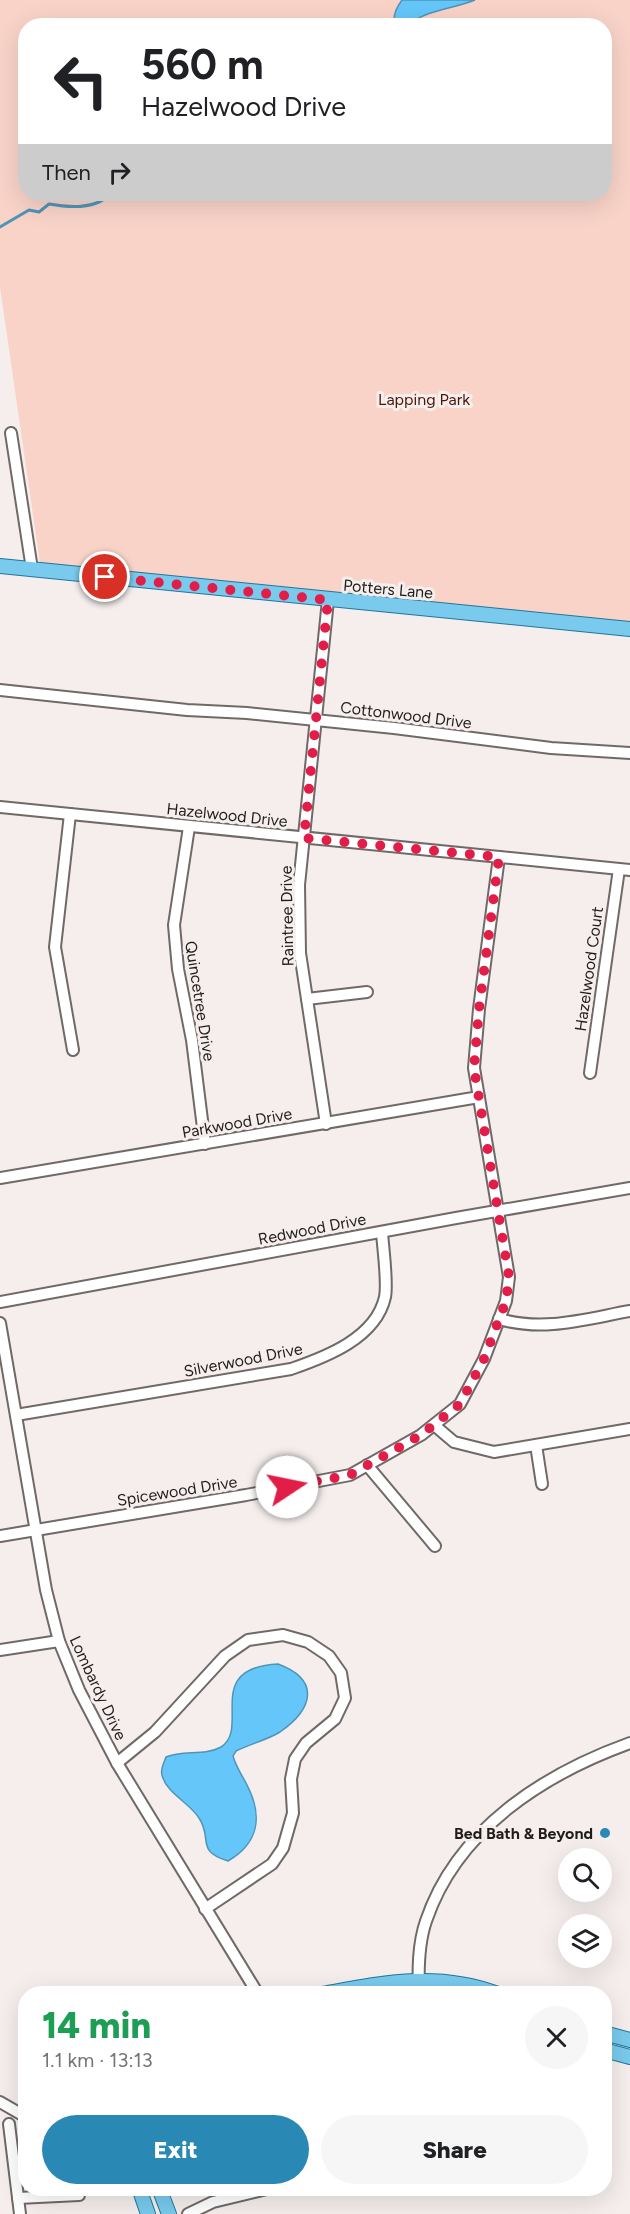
<!DOCTYPE html>
<meta charset="utf-8">
<style>
:root{--surface:#fff;--page:#f6f6f6;--text:#202124;--muted:#757577;--accent:#2988b4}
body{margin:0;font-family:Figtree,sans-serif;background:var(--page);color:var(--text);height:100vh;display:flex;flex-direction:column;font-size:22px;white-space:nowrap}
*{box-sizing:border-box;margin:0}
p{font-size:20px;color:var(--muted)}
.icon{flex:none;width:33px;height:33px;fill:none;stroke:currentColor;stroke-width:2;stroke-linecap:round;stroke-linejoin:round}
.map{position:relative;flex:1;overflow:hidden}
.sheet{position:absolute;left:18px;top:1986px;width:594px;height:210px;display:flex;flex-direction:column;background:var(--surface);border-radius:24px;box-shadow:0 6px 24px #0002}
.sheet>*{flex:none}
.guide{position:absolute;left:18px;top:18px;width:594px;height:183px;border-radius:24px;box-shadow:0 6px 24px #0002;background:#fff;color:var(--text);overflow:hidden}
.tools{position:absolute;left:558px;top:1848px;display:grid;gap:12px}
.tools a{display:grid;place-items:center;width:54px;height:54px;border-radius:50%;background:var(--surface);box-shadow:0 6px 24px #0002;font-size:30px}
.pin{position:absolute;display:grid;place-items:center;width:51px;height:51px;color:#fff;margin:-26px;border:3px solid #fff;border-radius:50%;box-shadow:0 2px 6px #0007}
.me{position:absolute;width:66px;margin:-33px;rotate:79deg;stroke-linejoin:round;filter:drop-shadow(0 0 4px #0008)}
.turn{display:flex;align-items:center;gap:21px;height:126px;padding:0 24px;font-size:27px}
.turn .icon{width:78px;height:78px;stroke-width:2.5}
.turn b{display:block;font-size:42px;line-height:51px}
.then{display:flex;align-items:center;height:57px;padding:0 24px;background:#0003;gap:12px;font-size:22px}
.round{display:grid;place-items:center;flex:none;width:63px;height:63px;border-radius:32px;background:var(--page)}
.head{display:flex;align-items:center;justify-content:space-between;height:102px;padding:0 24px}
h1{font-size:36px;font-weight:800;line-height:45px;color:#1e9e55}
.action{display:flex;gap:12px;margin-top:auto;padding:12px 24px}
.action a{flex:1;height:69px;border-radius:36px;background:var(--accent);color:#fff;font-size:24px;font-weight:800;line-height:69px;text-align:center}
.action a+a{background:var(--page);color:var(--text)}
.map>svg:first-child{display:block}
.green{fill:#f9d3c8;fill-rule:evenodd}
.water{fill:#65c7f9;stroke:#5094b7;stroke-width:1.5}
.lines{fill:none;stroke-linecap:round;stroke-linejoin:round}
.stream{stroke:#5094b7;stroke-width:3}
.minor-casing{stroke:#6f6a68;stroke-width:14}
.major-casing{stroke:#1f779b;stroke-width:16}
.minor{stroke:#fff;stroke-width:10}
.major{stroke:#79caec;stroke-width:14}
.route{stroke:#e11d48;stroke-width:10;stroke-dasharray:0 18}
.poi-dot{fill:#2988b4;stroke:#f5eeed;stroke-width:2}
.labels{text-anchor:middle;dominant-baseline:central;stroke-width:6;stroke-linejoin:round;paint-order:stroke}
.park-label{font-size:16px;fill:#4e1607;stroke:#f5eeed}
.street-label{font-size:16px;fill:#201d1d;stroke:#f5eeed}
.poi-label{font-size:16px;font-weight:bold;fill:#201d1d;stroke:#f5eeed;text-anchor:end}
</style>
<div class="map">
<svg width="630" height="2214" viewBox="0 0 630 2214">
<rect width="100%" height="100%" fill="#f5eeed"/>
<!-- green -->
<path class="green" d="M 0,0 L 630,0 L 630,624 L 41,570 L 0,287 ZM 26,26 L 604,26 L 604,194 L 26,194 Z"/>
<!-- water -->
<g class="water">
<path d="M 402,0 L 475,0 C 453,9 428,9 408,25 L 395,25 C 392,16 396,8 402,0 Z"/>
<path d="M 278,1664 C 321,1680 313,1709 280,1732 C 267,1740 250,1744 236,1751 L 233,1756 C 236,1767 242,1775 247,1785 C 263,1816 259,1843 228,1861 C 195,1851 213,1839 199,1818 C 190,1803 166,1793 162,1775 C 160,1769 164,1763 166,1757 C 183,1750 205,1756 221,1747 C 251,1728 202,1668 278,1664 Z"/>
</g>
<g class="lines">
<!-- stream -->
<path class="stream" d="M 0,227 L 29,210 L 39,212 L 49,204 C 66,207 97,210 109,194"/>
<defs>
<g id="minor">
<path d="M 11,433 L 32,569"/>
<path d="M 0,690 L 187,710 L 247,713 L 394,728 L 551,748 L 630,753"/>
<path d="M 0,807 L 630,870"/>
<path d="M 70,814 L 55,947 L 73,1050"/>
<path d="M 189,827 L 174,925 L 178,969 L 192,1040 L 205,1144"/>
<path d="M 307,999 L 367,992"/>
<path d="M 590,1073 L 619,869"/>
<path d="M 326,1124 L 300,953 L 299,885 L 328,600"/>
<path d="M 0,1178 L 479,1097"/>
<path d="M 0,1302 L 456,1218 L 630,1188"/>
<path d="M 499,1319 C 544,1332 585,1319 630,1311"/>
<path d="M 0,1323 L 46,1590 L 59,1641 L 79,1690 L 117,1763 L 258,1994"/>
<path d="M 16,1415 L 291,1369 C 326,1357 376,1338 385,1297 C 388,1282 383,1249 382,1232"/>
<path d="M 434,1425 L 454,1442 L 494,1452 L 630,1429"/>
<path d="M 536,1445 L 542,1484"/>
<path d="M 367,1465 L 435,1546"/>
<path d="M 0,1536 L 246,1495 L 350,1475 L 421,1435 L 460,1404 L 484,1359 L 506,1301 L 509,1277 L 474,1068 L 479,1009 L 499,857"/>
<path d="M 0,1650 L 59,1641"/>
<path d="M 117,1763 L 155,1732 L 225,1656 L 248,1640 L 283,1635 L 308,1642 L 329,1656 L 341,1673 L 345,1698 L 335,1719 L 306,1743 L 295,1759 L 291,1779 L 293,1813 L 283,1848 L 272,1864 L 205,1909"/>
<path d="M 419,1994 C 418,1970 418,1944 426,1921 C 457,1829 544,1774 630,1743"/>
<path d="M 0,2102 L 26,2117"/>
<path d="M 9,2124 L 20,2214"/>
<path d="M 18,2198 L 79,2195 L 80,2188"/>
<path d="M 188,2214 L 213,2202 L 271,2188"/>
</g>
<g id="major">
<path d="M 0,566 L 630,629"/>
<path d="M 322,1994 C 383,1983 437,1971 498,1994"/>
<path d="M 604,2033 L 630,2040"/>
<path d="M 604,2050 L 630,2057"/>
<path d="M 139,2188 L 148,2214"/>
<path d="M 159,2188 L 169,2214"/>
</g>
</defs>
<!-- minor casing -->
<use href="#minor" class="minor-casing"/>
<!-- major casing -->
<use href="#major" class="major-casing"/>
<!-- minor -->
<use href="#minor" class="minor"/>
<!-- major -->
<use href="#major" class="major"/>
</g>
<g class="lines">
<!-- route -->
<path class="route" d="M 105,577 L 328,600 L 304,838 L 499,857 L 479,1009 L 474,1068 L 509,1277 L 506,1301 L 484,1359 L 460,1404 L 421,1435 L 350,1475 L 287,1487"/>
</g>
<!-- markers -->
<circle class="poi-dot" cx="605" cy="1833" r="6"/>
<g class="labels">
<!-- park labels -->
<g class="park-label">
<text x="424" y="399">Lapping Park</text>
</g>
<!-- street labels -->
<g class="street-label">
<text transform="translate(388 589) rotate(5)">Potters Lane</text>
<text transform="translate(406 715) rotate(7)">Cottonwood Drive</text>
<text transform="translate(227 815) rotate(6)">Hazelwood Drive</text>
<text transform="translate(287 916) rotate(-91)">Raintree Drive</text>
<text transform="translate(589 969) rotate(-82)">Hazelwood Court</text>
<text transform="translate(200 1001) rotate(81)">Quincetree Drive</text>
<text transform="translate(237 1123) rotate(-10)">Parkwood Drive</text>
<text transform="translate(312 1229) rotate(-11)">Redwood Drive</text>
<text transform="translate(243 1360) rotate(-11)">Silverwood Drive</text>
<text transform="translate(177 1491) rotate(-9)">Spicewood Drive</text>
<text transform="translate(98 1688) rotate(65)">Lombardy Drive</text>
</g>
<!-- poi labels -->
<g class="poi-label">
<text x="593" y="1833">Bed Bath &amp; Beyond</text>
</g>
</g>
</svg>
<div class="tools">
<a><svg class="icon" aria-label="search" viewBox="0 0 24 24"><circle cx="10" cy="10" r="6"/><path d="M15 15l6 6"/></svg></a>
<a><svg class="icon" aria-label="layers" viewBox="0 0 24 24"><path d="M12 4l9 5-9 5-9-5zM3 14l9 5 9-5"/></svg></a>
</div>
<div class="pin" style="left:105px;top:577px;background:#d93025"><svg class="icon" aria-label="arrive" viewBox="0 0 24 24"><path d="M6 21V4h12l-3 4 3 4H6"/></svg></div>
<svg class="me" style="left:287px;top:1487px" viewBox="-20 -20 40 40"><circle r="19" fill="#fff"/><path d="M0-13L10 11 0 6-10 11z" fill="#e11d48"/></svg>
<div class="guide">
<div class="turn"><svg class="icon" aria-label="left" viewBox="0 0 24 24"><path d="M17 20v-9H6M10 6l-5 5 5 5"/></svg><div><b>560 m</b>Hazelwood Drive</div></div>
<div class="then">Then<svg class="icon" aria-label="right" viewBox="0 0 24 24"><path d="M7 20v-9h11M14 6l5 5-5 5"/></svg></div>
</div>
<section class="sheet">
<div class="head"><div><h1>14 min</h1><p>1.1 km · 13:13</p></div><a class="round"><svg class="icon" aria-label="close" viewBox="0 0 24 24"><path d="M6 6l12 12M18 6L6 18"/></svg></a></div>
<div class="action"><a>Exit</a><a>Share</a></div>
</section>
</div>
